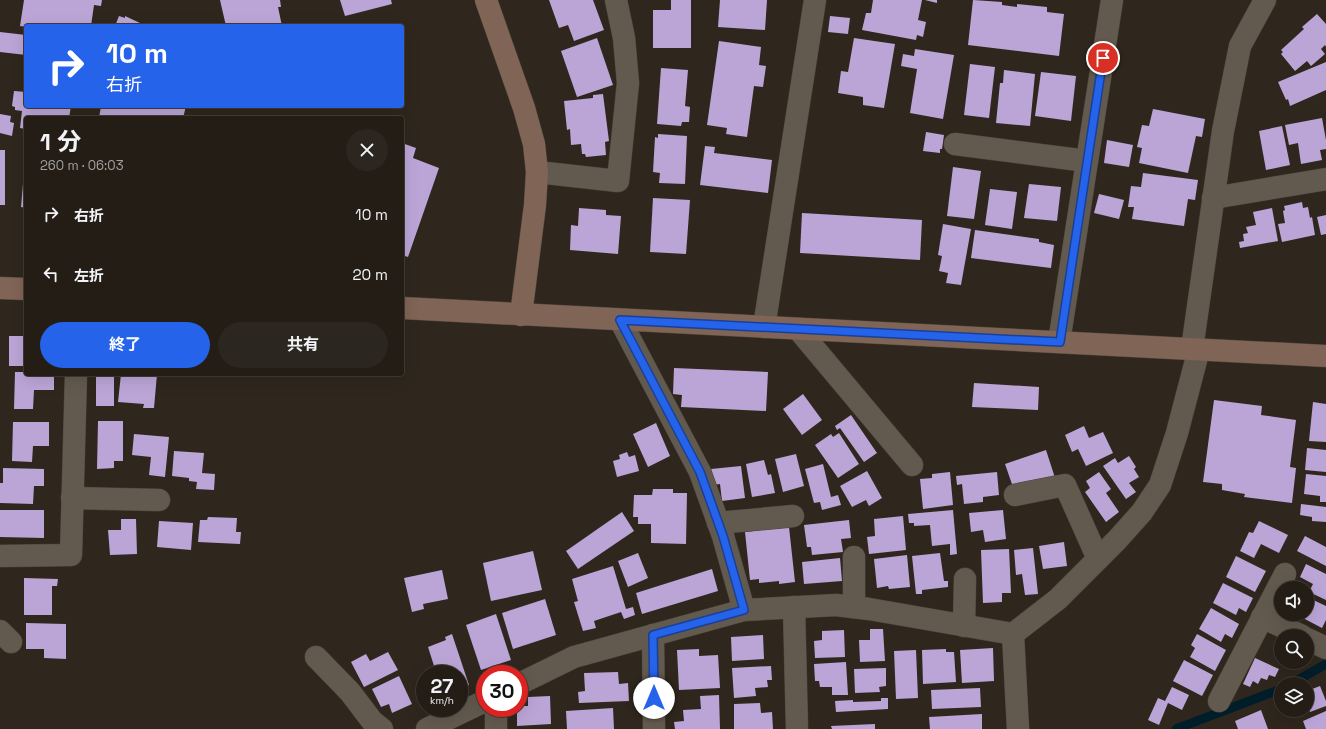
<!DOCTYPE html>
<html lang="ja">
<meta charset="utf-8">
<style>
:root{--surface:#231d16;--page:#2b261f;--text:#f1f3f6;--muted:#a3a2a1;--line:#403b35;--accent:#2563eb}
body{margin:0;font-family:"Space Grotesk","Noto Sans JP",sans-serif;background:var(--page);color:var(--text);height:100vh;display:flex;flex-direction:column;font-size:15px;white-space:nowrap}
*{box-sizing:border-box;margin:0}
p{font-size:13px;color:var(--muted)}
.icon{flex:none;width:22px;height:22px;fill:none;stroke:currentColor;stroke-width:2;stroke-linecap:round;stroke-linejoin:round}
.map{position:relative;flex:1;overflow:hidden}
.sheet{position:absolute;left:24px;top:116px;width:380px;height:260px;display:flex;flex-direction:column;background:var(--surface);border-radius:4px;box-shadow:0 4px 16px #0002,0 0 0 1px var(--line)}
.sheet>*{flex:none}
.guide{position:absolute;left:24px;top:24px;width:380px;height:84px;border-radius:4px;box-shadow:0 4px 16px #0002,0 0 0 1px var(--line);background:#2563eb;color:#fff;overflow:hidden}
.fabs{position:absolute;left:1274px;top:581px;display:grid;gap:8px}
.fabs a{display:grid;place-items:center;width:40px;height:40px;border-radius:50%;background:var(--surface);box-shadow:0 4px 16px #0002,0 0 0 1px var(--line);font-size:20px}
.speed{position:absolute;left:416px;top:665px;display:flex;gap:8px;font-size:20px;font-weight:700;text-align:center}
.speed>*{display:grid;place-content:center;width:52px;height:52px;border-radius:50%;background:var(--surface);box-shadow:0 4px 16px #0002,0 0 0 1px var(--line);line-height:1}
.speed small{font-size:10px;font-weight:400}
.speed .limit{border:6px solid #d22;background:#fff;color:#111}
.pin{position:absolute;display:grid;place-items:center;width:34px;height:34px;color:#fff;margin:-17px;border:2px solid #fff;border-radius:50%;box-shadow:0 1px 4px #0007}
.me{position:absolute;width:44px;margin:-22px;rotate:0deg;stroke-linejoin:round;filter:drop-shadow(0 0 3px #0008)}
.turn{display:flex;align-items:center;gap:14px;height:84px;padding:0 16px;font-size:18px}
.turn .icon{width:52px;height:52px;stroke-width:2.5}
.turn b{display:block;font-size:28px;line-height:34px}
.round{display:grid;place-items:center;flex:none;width:42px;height:42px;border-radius:21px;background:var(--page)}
.summary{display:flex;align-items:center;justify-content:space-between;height:68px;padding:0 16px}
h1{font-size:24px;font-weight:700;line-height:30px}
.cta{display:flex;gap:8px;margin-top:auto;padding:8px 16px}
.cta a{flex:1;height:46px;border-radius:24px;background:var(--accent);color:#fff;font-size:16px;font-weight:700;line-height:46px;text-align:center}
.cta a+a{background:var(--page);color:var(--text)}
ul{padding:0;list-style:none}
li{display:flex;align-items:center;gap:12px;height:60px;padding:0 16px}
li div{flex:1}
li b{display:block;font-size:15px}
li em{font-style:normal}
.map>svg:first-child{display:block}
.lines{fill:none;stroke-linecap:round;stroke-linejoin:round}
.stream{stroke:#001e2a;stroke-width:9}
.building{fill:#bba5d7}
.street-casing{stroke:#4b453c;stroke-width:23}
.secondary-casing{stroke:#4b453c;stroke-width:23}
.street{stroke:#635a4f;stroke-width:22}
.secondary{stroke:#806455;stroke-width:22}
.route-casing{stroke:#184099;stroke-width:10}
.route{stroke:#2563eb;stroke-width:7}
</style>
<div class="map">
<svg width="1326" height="729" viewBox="0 0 1326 729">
<rect width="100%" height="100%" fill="#2f271d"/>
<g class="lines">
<!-- stream -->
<g class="stream">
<path d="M 1291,684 L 1326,664"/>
<path d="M 1176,729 L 1281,689"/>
</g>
</g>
<!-- building -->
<g class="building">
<path d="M 24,0 L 102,0 L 101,6 L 94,5 L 91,26 L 26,27 L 20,26 Z"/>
<path d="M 220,0 L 280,0 L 281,7 L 278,7 L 282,26 L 226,26 Z"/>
<path d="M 340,0 L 391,0 L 392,4 L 345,16 Z"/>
<path d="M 549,0 L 593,0 L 604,30 L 574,41 L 568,25 L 559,28 Z"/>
<path d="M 671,0 L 691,0 L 691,48 L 653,48 L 653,10 L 671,10 Z"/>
<path d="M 720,0 L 767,0 L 765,30 L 718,27 Z"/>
<path d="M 873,0 L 922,0 L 918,20 L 926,22 L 923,37 L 917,35 L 916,40 L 862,30 L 866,13 L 871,13 Z"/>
<path d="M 925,0 L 937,0 L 937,3 Z"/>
<path d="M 973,0 L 1002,2 L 1002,5 L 1017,7 L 1017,4 L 1047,7 L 1047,12 L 1064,14 L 1059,56 L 968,45 Z"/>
<path d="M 1317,14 L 1326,24 L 1326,47 L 1325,45 L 1321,49 L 1325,54 L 1311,66 L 1307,61 L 1295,71 L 1281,54 L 1283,52 L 1281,50 L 1304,29 L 1302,27 Z"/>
<path d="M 119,16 L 125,18 L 125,16 L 140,23 L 138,26 L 115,26 Z"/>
<path d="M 830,16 L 850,18 L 848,34 L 828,32 Z"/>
<path d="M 0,32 L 26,35 L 26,55 L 0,52 Z"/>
<path d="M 597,38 L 613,85 L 577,97 L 561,51 Z"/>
<path d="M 854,38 L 895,44 L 884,108 L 863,105 L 863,97 L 838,93 L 841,71 L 848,72 Z"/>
<path d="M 719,41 L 761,47 L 759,65 L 766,66 L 763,87 L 754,86 L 747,137 L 726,134 L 727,128 L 707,125 Z"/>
<path d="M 915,49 L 954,55 L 943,119 L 910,113 L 917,69 L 901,66 L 903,54 L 914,56 Z"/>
<path d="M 1326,62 L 1326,90 L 1290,106 L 1288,99 L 1286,100 L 1278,82 Z"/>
<path d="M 970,64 L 995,67 L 989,118 L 964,115 Z"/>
<path d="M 661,68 L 688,70 L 685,106 L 690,107 L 689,122 L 682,122 L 681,126 L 657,124 Z"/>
<path d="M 1004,70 L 1035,74 L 1030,126 L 996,123 L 1000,83 L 1003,83 Z"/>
<path d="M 1041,72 L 1076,76 L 1071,121 L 1035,116 Z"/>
<path d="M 14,91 L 26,92 L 26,106 L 71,106 L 69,118 L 26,118 L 26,129 L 20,128 L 22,111 L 15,110 L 15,107 L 12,106 Z"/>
<path d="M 603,94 L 609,141 L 605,142 L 606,155 L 586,157 L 585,154 L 582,154 L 581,144 L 571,145 L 570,129 L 567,130 L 564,101 L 593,98 L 593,95 Z"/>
<path d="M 101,106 L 186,106 L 183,118 L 99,118 Z"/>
<path d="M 1153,109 L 1205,119 L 1202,137 L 1196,136 L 1188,173 L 1139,163 L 1142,148 L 1137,147 L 1142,125 L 1149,126 Z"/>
<path d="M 0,114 L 11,116 L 10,122 L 14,123 L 12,136 L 0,133 Z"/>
<path d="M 1322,118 L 1326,140 L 1326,149 L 1320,150 L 1322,160 L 1301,164 L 1298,143 L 1289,145 L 1285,125 Z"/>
<path d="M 1282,126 L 1290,165 L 1266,170 L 1259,131 Z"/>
<path d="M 926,132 L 944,135 L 942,149 L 940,149 L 940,153 L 923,151 Z"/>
<path d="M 658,134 L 687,136 L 685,184 L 659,183 L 660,173 L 653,172 L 655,137 L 658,138 Z"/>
<path d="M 1107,140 L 1133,145 L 1129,167 L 1104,163 Z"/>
<path d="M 402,143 L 416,148 L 413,158 L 439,168 L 408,257 L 402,255 Z"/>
<path d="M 705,146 L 715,147 L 714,153 L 772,160 L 768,193 L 700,185 Z"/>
<rect x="0" y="150" width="5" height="55"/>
<path d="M 25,161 L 26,161 L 26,208 L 21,207 Z"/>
<path d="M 953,167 L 981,171 L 974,219 L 947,216 Z"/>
<path d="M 1143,173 L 1198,180 L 1195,200 L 1188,199 L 1184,226 L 1132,219 L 1134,207 L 1128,207 L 1131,186 L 1141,187 Z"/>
<path d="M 1029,184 L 1061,187 L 1057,221 L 1024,218 Z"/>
<path d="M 990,189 L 1017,192 L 1012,229 L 985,225 Z"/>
<path d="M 1099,194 L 1124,200 L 1119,219 L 1094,213 Z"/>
<path d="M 653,198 L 690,200 L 686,254 L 650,252 Z"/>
<path d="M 1302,202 L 1303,208 L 1308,207 L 1310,218 L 1312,217 L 1315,235 L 1282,242 L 1278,224 L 1285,223 L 1283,211 L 1285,210 L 1284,206 Z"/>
<path d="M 579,208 L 606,210 L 606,215 L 621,216 L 618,254 L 570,250 L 571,225 L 578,226 Z"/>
<path d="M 1272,208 L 1278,241 L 1240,248 L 1239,242 L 1244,241 L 1243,234 L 1248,233 L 1246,227 L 1256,225 L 1253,212 Z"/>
<path d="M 802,213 L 922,220 L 920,260 L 800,253 Z"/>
<path d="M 1326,215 L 1326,234 L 1321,235 L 1317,217 Z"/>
<path d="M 943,224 L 971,229 L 961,285 L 946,283 L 948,273 L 939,271 L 942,256 L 938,255 Z"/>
<path d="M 975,230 L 1039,239 L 1039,242 L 1054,245 L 1051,268 L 971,258 Z"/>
<rect x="9" y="336" width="17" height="30"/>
<path d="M 674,368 L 768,372 L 766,411 L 681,407 L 682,395 L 673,394 Z"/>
<path d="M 15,372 L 26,372 L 26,374 L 54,374 L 54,390 L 34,390 L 33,409 L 14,409 Z"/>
<rect x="96" y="374" width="18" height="32"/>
<path d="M 121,374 L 157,374 L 154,408 L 143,408 L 144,404 L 118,402 Z"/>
<path d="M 974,383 L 1039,387 L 1038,410 L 972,407 Z"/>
<path d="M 803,394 L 822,420 L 802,435 L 783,409 Z"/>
<path d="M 1214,400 L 1262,406 L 1261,415 L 1296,420 L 1290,467 L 1296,468 L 1292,503 L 1244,497 L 1245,494 L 1222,490 L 1222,484 L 1203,482 Z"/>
<path d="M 1313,402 L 1326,404 L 1326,442 L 1309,441 Z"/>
<path d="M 851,415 L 877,453 L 864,462 L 840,428 L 837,430 L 835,426 Z"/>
<path d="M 98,421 L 123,421 L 123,461 L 114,461 L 114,468 L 97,469 Z"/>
<path d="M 13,422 L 49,422 L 49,446 L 33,446 L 32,462 L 12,461 Z"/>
<path d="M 656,423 L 670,456 L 648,467 L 633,434 Z"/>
<path d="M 1084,426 L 1089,438 L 1103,432 L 1113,453 L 1086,466 L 1078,449 L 1072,452 L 1065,435 Z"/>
<path d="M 839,433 L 859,464 L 838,478 L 815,445 L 831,434 L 833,437 Z"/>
<path d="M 134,434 L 169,437 L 165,477 L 149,475 L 151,457 L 132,455 Z"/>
<path d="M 1307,448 L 1326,450 L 1326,472 L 1305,470 Z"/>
<path d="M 1046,450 L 1057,484 L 1014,490 L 1005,464 Z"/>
<path d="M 174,451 L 204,453 L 202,473 L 215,474 L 214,490 L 196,489 L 197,482 L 189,481 L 189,478 L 172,476 Z"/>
<path d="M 627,452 L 629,457 L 635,455 L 639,471 L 617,477 L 613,461 L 620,459 L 619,455 Z"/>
<path d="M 796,454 L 804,486 L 783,492 L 775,459 Z"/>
<path d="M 1129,456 L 1136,467 L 1134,469 L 1139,477 L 1129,483 L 1136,492 L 1126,499 L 1103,466 L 1115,458 L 1118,463 Z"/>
<path d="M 764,460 L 768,475 L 771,474 L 775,493 L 752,497 L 746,464 Z"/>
<path d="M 823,464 L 831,497 L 838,495 L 841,505 L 822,510 L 820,502 L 814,503 L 805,469 Z"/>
<path d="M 741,466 L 745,498 L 722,501 L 720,484 L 713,485 L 711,469 Z"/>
<path d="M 3,468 L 44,469 L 44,486 L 34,486 L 33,504 L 0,503 L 0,483 L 3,483 Z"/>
<path d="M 867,471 L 882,498 L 869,506 L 866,500 L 852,507 L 840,486 Z"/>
<path d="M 950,472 L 953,505 L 923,509 L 920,479 L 932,478 L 932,474 Z"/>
<path d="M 997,472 L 999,495 L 983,497 L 983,502 L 964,504 L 962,484 L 957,485 L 956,476 Z"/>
<path d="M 1099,472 L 1111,489 L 1106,493 L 1119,512 L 1106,522 L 1085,492 L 1090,488 L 1086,481 Z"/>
<path d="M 1306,474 L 1326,476 L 1326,502 L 1320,502 L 1320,496 L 1304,494 Z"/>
<path d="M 653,489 L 673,489 L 673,493 L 687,493 L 686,544 L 651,543 L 651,524 L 638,524 L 638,517 L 633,517 L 634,495 L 652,495 Z"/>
<path d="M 1301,504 L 1326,507 L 1326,522 L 1312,521 L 1312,517 L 1300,515 Z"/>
<path d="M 0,510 L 44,510 L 44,538 L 0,537 Z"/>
<path d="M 953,510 L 957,554 L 950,555 L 950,544 L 932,546 L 930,525 L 914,526 L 914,523 L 909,523 L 908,514 Z"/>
<path d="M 1003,510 L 1006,539 L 985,542 L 983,530 L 971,532 L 969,513 Z"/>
<path d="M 622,512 L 634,531 L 578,569 L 566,551 Z"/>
<path d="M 903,516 L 906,550 L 869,554 L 867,537 L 875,536 L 874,519 Z"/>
<path d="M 208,517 L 237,518 L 236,532 L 241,532 L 240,544 L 198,542 L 200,520 L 207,520 Z"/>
<path d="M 121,519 L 136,519 L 137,554 L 110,555 L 108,530 L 121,530 Z"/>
<path d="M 849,520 L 851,538 L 841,539 L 843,552 L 812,555 L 811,547 L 807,547 L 804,525 Z"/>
<path d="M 159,521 L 193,523 L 191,550 L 157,547 Z"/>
<path d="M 1259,521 L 1288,535 L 1279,553 L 1261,544 L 1254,558 L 1240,551 L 1249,532 L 1253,533 Z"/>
<path d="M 789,527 L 795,582 L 779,584 L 779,581 L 759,583 L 759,579 L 750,580 L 745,532 Z"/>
<path d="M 1305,536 L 1326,547 L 1326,566 L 1297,551 Z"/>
<path d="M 1064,542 L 1067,566 L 1043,569 L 1039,546 Z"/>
<path d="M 1033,548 L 1038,594 L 1025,595 L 1022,574 L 1016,575 L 1014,550 Z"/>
<path d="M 1009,549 L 1011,593 L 1002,593 L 1002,602 L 983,603 L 981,550 Z"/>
<path d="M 533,551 L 542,590 L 491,601 L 483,563 Z"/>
<path d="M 638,553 L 648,578 L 628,587 L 618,561 Z"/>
<path d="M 940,553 L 944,581 L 948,581 L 948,587 L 922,590 L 922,594 L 916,594 L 912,556 Z"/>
<path d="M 907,555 L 910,587 L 889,589 L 888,586 L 877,588 L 874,559 Z"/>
<path d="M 1236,556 L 1266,571 L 1255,592 L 1226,577 Z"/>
<path d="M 840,558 L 842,581 L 804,584 L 802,562 Z"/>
<path d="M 1306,564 L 1326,574 L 1326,600 L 1309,592 L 1313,584 L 1300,577 Z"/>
<path d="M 613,566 L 626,609 L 633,607 L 635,615 L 624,619 L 621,612 L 594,621 L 596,628 L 583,631 L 574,602 L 578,601 L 572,579 Z"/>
<path d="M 712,569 L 718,591 L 642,614 L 636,593 Z"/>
<path d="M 442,570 L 448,599 L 423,604 L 424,609 L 412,612 L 404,578 Z"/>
<path d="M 24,578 L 58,579 L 57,586 L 52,586 L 52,615 L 24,615 Z"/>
<path d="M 1223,583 L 1253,598 L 1246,612 L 1239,608 L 1236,615 L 1213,603 Z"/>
<path d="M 1307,597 L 1326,606 L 1326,620 L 1322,628 L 1299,616 L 1300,614 L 1307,614 Z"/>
<path d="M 545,599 L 556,635 L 513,649 L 502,613 Z"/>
<path d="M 1211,608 L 1239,624 L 1232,638 L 1225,634 L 1221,642 L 1199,629 Z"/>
<path d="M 496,614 L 511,660 L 481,670 L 466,625 Z"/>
<path d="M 26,623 L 66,624 L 66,659 L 44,658 L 44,649 L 26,649 Z"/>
<path d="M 870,629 L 883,629 L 885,661 L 860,662 L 859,640 L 870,640 Z"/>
<path d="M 844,630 L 845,657 L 815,658 L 814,641 L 822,640 L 822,631 Z"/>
<path d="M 452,634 L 469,685 L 459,689 L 459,674 L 440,674 L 439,671 L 436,672 L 428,647 L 446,640 L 445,637 Z"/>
<path d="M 1197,634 L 1226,650 L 1215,671 L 1190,657 L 1195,648 L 1191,645 Z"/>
<path d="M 763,635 L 764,659 L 732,661 L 731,637 Z"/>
<path d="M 993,648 L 994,681 L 962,683 L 960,650 Z"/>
<path d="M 699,649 L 699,656 L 718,655 L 720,688 L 679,690 L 677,650 Z"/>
<path d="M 946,649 L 946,652 L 954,652 L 956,682 L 923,684 L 922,650 Z"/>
<path d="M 916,650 L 918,698 L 896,699 L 894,651 Z"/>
<path d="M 388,652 L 398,670 L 364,687 L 351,662 L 366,654 L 370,661 Z"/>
<path d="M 1255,658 L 1279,669 L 1275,677 L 1269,675 L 1267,680 L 1261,678 L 1258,684 L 1253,681 L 1250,687 L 1243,684 Z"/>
<path d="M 1184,660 L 1213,675 L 1202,696 L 1173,681 Z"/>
<path d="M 846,662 L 848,695 L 832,695 L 832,687 L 820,687 L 819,681 L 815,681 L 814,664 Z"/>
<path d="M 771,666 L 772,680 L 767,680 L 768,687 L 755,688 L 756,696 L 734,698 L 732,668 Z"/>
<path d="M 886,668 L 886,686 L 879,687 L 880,692 L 855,693 L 854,669 Z"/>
<path d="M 618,672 L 619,684 L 628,683 L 629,701 L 579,703 L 578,692 L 585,691 L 584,673 Z"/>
<path d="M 399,676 L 412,704 L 392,713 L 389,704 L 381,707 L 372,689 Z"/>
<path d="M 1320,686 L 1326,701 L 1326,706 L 1310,712 L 1309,709 L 1307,710 L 1307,691 Z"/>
<path d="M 1172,687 L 1189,695 L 1182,710 L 1168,703 L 1159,725 L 1148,720 L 1158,698 L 1165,701 Z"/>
<path d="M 980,688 L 981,707 L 932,709 L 931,690 Z"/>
<path d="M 719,695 L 720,729 L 675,729 L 674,722 L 684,721 L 683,710 L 701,709 L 700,696 Z"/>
<path d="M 550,696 L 551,724 L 517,726 L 517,708 L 519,708 L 519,706 L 528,706 L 528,697 Z"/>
<path d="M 881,698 L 888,698 L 888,709 L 836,712 L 835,701 L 853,700 L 853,702 L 881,701 Z"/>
<path d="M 760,703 L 761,713 L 772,712 L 773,729 L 734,729 L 734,704 Z"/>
<path d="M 613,708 L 614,729 L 567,729 L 566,711 Z"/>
<path d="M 1261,710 L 1268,729 L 1238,729 L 1235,721 Z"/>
<path d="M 1289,710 L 1307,710 L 1291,716 Z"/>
<path d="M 1326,711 L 1326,729 L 1306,729 L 1303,721 Z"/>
<path d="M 982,714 L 982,729 L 930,729 L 929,717 Z"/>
<path d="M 875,724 L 875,729 L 832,729 L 831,726 Z"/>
</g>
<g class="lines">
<defs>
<g id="street">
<path d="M 955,144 L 1087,161"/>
<path d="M 537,172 L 618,181 L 628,83 L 624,38 L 616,0"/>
<path d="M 1213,198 L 1326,179"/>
<path d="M 620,320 L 700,472 L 723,536 L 744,610"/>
<path d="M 764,327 L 815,0"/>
<path d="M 798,329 L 912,465"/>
<path d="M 1059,342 L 1112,0"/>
<path d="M 1192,349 L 1223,131 L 1240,46 L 1265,0"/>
<path d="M 1015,495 L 1065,485 L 1098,559"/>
<path d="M 72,498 L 159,500"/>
<path d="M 718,523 L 793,516"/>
<path d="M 0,556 L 71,555 L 76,374"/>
<path d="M 854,557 L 854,607"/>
<path d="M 794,607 L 797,729"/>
<path d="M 1262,617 L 1302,636"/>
<path d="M 964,626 L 965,579"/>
<path d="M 0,631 L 11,642"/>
<path d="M 653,635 L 654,729"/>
<path d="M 1307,639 L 1326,648"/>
<path d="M 316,657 L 350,692 L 372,721 L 382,729"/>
<path d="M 519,684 L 574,657 L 744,610 L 836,605 L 869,609 L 1013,634"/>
<path d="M 1219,701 L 1285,574"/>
<path d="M 496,708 L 496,729"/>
<path d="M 427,729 L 485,701"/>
<path d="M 1018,729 L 1013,634 L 1058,599 L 1117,540 L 1142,512 L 1160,485 L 1177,433 L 1199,349"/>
</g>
<g id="secondary">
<path d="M 486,0 L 524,108 L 534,144 L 537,172 L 535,205 L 521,315"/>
<path d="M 0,288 L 26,289"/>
<path d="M 402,308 L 1326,356"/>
</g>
</defs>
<!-- street casing -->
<use href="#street" class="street-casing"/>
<!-- secondary casing -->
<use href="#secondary" class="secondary-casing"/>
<!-- street -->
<use href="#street" class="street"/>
<!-- secondary -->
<use href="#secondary" class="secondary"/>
</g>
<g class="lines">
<defs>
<path id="route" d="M 654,698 L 653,635 L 744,610 L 723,536 L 700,472 L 620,320 L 1060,342 L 1103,58"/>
</defs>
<!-- route casing -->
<use href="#route" class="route-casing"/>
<!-- route -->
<use href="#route" class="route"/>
</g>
</svg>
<div class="fabs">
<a><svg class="icon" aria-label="sound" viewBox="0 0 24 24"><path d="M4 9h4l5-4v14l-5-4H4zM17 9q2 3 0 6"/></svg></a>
<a><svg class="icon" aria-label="search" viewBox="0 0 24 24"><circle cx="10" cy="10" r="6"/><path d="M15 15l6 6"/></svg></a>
<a><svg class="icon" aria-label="layers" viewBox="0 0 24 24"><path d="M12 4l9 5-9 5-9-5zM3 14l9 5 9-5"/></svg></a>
</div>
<div class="speed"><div>27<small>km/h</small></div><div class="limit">30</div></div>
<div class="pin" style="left:1103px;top:58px;background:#d93025"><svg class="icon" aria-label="arrive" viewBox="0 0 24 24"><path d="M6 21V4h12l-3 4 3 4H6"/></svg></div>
<svg class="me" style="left:654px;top:698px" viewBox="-20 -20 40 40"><circle r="19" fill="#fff"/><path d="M0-13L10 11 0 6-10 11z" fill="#2563eb"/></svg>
<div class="guide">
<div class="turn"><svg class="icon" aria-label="right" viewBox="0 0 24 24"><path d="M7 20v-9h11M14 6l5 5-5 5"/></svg><div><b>10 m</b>右折</div></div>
</div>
<section class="sheet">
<div class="summary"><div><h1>1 分</h1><p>260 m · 06:03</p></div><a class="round"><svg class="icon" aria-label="close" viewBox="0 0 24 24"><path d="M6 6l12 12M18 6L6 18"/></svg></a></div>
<ul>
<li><svg class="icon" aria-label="right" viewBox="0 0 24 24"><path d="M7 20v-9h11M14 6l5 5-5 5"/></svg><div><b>右折</b></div><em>10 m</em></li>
<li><svg class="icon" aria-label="left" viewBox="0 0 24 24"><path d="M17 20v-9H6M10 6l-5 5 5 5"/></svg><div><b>左折</b></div><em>20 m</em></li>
</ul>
<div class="cta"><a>終了</a><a>共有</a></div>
</section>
</div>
